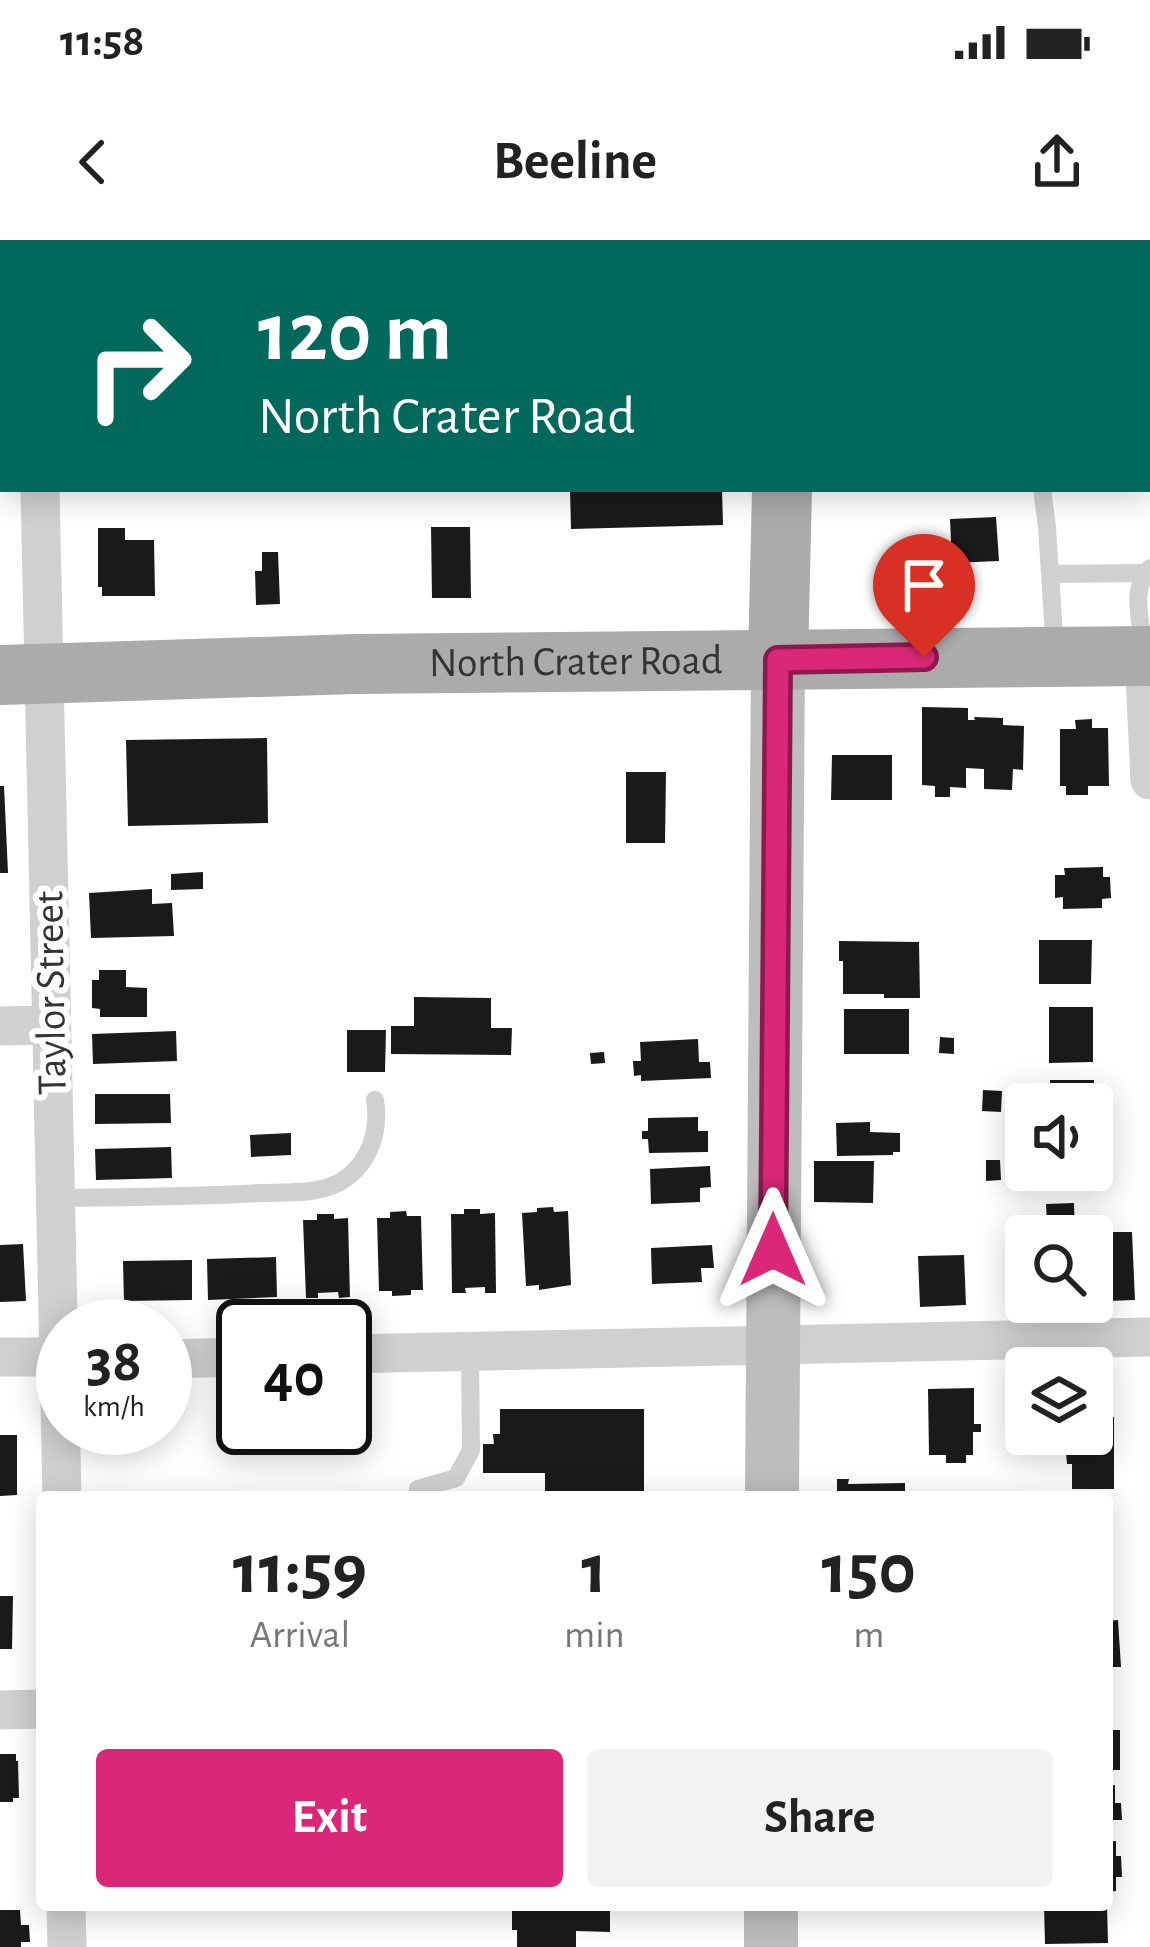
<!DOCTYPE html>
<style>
:root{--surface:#fff;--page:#f2f2f2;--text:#222;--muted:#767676;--accent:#db2777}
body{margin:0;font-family:"Alegreya Sans",sans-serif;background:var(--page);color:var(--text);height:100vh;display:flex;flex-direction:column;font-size:45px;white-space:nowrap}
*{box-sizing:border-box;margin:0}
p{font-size:39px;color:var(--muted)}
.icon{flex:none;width:66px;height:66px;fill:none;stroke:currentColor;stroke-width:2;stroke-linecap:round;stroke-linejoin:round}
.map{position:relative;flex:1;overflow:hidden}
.drawer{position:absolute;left:36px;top:1251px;width:1077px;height:420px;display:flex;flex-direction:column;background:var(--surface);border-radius:12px;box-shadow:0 6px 30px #0003}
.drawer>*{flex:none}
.guide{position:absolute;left:0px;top:0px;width:1152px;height:252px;box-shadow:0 6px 30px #0003;background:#00695c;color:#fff;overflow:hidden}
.fabs{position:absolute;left:1005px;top:843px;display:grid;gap:24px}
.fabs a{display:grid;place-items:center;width:108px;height:108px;border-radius:12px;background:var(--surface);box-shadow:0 6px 30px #0003;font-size:60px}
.speed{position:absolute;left:36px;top:1059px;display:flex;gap:24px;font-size:60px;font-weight:700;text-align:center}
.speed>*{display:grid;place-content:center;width:156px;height:156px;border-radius:50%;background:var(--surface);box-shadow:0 6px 30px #0003;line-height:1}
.speed small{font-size:30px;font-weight:400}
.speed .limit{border:6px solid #111;border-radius:18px;background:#fff;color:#111}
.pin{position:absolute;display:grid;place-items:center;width:102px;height:102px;color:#fff;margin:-123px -51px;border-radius:50% 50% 50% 0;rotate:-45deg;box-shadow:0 0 12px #0007}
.pin .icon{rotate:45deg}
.me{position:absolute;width:132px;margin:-66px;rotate:0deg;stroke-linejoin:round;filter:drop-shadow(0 0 9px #0008)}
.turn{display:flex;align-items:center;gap:42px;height:252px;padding:0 60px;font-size:54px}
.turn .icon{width:156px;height:156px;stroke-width:2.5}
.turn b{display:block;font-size:84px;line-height:102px}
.eta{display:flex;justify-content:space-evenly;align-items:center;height:204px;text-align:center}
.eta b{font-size:72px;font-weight:700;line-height:84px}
.cta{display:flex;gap:24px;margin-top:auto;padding:24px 60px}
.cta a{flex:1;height:138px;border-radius:12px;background:var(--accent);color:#fff;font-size:48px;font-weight:700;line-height:138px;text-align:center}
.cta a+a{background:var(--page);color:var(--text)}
.status{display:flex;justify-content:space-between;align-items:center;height:84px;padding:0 60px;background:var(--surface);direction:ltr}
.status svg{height:33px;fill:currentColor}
header{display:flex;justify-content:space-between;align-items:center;height:156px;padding:0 60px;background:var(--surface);font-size:54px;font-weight:700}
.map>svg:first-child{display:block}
.building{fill:#1a1a1a}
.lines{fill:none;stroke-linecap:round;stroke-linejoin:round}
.lane{stroke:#d0d0d0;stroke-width:18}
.street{stroke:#d0d0d0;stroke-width:39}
.secondary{stroke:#bdbdbd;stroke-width:54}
.primary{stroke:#ababab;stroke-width:60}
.route-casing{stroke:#8e194d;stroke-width:30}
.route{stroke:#db2777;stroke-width:21}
.labels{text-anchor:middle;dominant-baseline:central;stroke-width:12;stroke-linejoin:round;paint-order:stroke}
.street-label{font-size:42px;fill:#333;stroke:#fff}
</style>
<div class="status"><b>11:58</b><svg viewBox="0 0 49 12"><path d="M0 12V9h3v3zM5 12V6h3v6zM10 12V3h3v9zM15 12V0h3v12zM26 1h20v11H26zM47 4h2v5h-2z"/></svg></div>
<header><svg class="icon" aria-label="back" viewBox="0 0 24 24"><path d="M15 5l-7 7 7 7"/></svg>Beeline<svg class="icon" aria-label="share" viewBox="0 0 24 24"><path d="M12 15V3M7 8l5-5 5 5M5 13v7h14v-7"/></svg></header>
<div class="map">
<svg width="1150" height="1707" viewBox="0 0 1150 1707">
<rect width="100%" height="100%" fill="#fff"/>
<!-- building -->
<g class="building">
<path d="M 570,249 L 722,249 L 723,285 L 571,289 Z"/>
<path d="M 996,277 L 999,321 L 952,323 L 950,279 Z"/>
<path d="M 431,287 L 470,287 L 471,358 L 432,358 Z"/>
<path d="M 98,288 L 125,288 L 125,300 L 154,300 L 155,356 L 102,356 L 102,347 L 98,347 Z"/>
<path d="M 262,312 L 278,312 L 280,364 L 256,365 L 255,331 L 262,331 Z"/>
<path d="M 922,467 L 968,468 L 968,480 L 975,480 L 974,477 L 1003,478 L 1003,485 L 1024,486 L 1023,530 L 1013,529 L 1012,550 L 984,549 L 984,529 L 966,528 L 966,548 L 950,547 L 950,557 L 935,557 L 935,546 L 922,545 Z"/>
<path d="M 1092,479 L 1092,488 L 1108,488 L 1109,546 L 1088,546 L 1088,555 L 1066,555 L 1066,546 L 1060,546 L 1060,489 L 1076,489 L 1075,480 Z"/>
<path d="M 267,498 L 268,583 L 128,586 L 126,500 Z"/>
<path d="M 832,515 L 892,515 L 892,560 L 831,560 Z"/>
<path d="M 626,532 L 666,532 L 665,603 L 626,603 Z"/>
<path d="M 0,546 L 4,546 L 8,633 L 0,633 Z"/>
<path d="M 1103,627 L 1103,637 L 1110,637 L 1111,658 L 1102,659 L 1102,668 L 1063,669 L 1063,657 L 1055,658 L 1055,635 L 1065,635 L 1064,628 Z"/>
<path d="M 203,632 L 203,649 L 171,650 L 171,634 Z"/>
<path d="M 152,649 L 152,664 L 172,663 L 174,696 L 91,698 L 89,653 Z"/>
<path d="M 1039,700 L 1092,700 L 1091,744 L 1039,744 Z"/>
<path d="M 839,701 L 919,702 L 920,758 L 884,758 L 884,754 L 843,754 L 843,721 L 839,721 Z"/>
<path d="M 99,730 L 126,730 L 126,747 L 147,748 L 147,777 L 100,777 L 100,769 L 92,768 L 92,740 L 99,740 Z"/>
<path d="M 414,757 L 491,758 L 491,788 L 512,788 L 511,815 L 391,814 L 391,786 L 414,786 Z"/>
<path d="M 1049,767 L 1093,767 L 1093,822 L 1049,823 Z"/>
<rect x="844" y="769" width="65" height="45"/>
<path d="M 347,790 L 386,790 L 385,832 L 347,832 Z"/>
<path d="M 176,791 L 177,821 L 93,824 L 92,794 Z"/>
<path d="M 940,797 L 954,798 L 954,814 L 939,813 Z"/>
<path d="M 698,799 L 699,822 L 710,822 L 711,838 L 641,841 L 641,835 L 634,836 L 633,821 L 641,821 L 640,802 Z"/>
<path d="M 604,812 L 605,823 L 591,824 L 590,813 Z"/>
<rect x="1050" y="840" width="44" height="24"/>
<path d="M 983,850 L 1002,851 L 1001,872 L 982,871 Z"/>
<path d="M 95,854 L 170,854 L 171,883 L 95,884 Z"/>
<path d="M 698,877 L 698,891 L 708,891 L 708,912 L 649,913 L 648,899 L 642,899 L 642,891 L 648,891 L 648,878 Z"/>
<path d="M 870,882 L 870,892 L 900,893 L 900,912 L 893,912 L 893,915 L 837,916 L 836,883 Z"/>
<path d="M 291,893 L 291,915 L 251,917 L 250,895 Z"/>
<path d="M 171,907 L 172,938 L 96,940 L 95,909 Z"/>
<path d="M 986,920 L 1000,920 L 1001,940 L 986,941 Z"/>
<path d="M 814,921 L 874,921 L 873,963 L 814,962 Z"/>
<path d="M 710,926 L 711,947 L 700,948 L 700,962 L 651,964 L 650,929 Z"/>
<path d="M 1074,963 L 1075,996 L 1026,996 L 1026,1032 L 1022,1032 L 1021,985 L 1047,984 L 1046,964 Z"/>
<path d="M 553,967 L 554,972 L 568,971 L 571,1045 L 539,1050 L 539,1045 L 526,1046 L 522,973 L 537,972 L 537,968 Z"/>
<path d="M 464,969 L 480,969 L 480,974 L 495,973 L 496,1053 L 485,1053 L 485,1047 L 465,1048 L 466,1053 L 452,1053 L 451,974 L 464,974 Z"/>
<path d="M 406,971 L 407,976 L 421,976 L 423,1050 L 411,1050 L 411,1055 L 392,1056 L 392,1051 L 379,1051 L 377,978 L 390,978 L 390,972 Z"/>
<path d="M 317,974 L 334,974 L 334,979 L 348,978 L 350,1057 L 339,1058 L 338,1052 L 318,1053 L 318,1058 L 306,1058 L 303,980 L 317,980 Z"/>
<path d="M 1110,992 L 1132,992 L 1135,1060 L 1107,1061 Z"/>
<path d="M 23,1004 L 26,1061 L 0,1062 L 0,1005 Z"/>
<path d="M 712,1005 L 714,1028 L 701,1028 L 702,1042 L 652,1044 L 651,1008 Z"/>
<path d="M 964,1015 L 966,1065 L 920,1067 L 918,1016 Z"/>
<path d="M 276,1017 L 277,1057 L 208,1060 L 207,1019 Z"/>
<path d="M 192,1020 L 192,1060 L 124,1061 L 123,1021 Z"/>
<path d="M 974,1148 L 974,1184 L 981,1184 L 981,1192 L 973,1192 L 973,1215 L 966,1215 L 966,1223 L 946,1223 L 946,1215 L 929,1215 L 928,1149 Z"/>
<path d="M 500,1169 L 644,1169 L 644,1257 L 545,1257 L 545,1233 L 483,1233 L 483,1204 L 494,1204 L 493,1194 L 500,1194 Z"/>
<path d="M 1114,1177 L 1114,1249 L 1072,1249 L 1072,1224 L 1067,1224 L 1066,1212 L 1073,1212 L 1073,1194 L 1092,1194 L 1092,1178 Z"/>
<path d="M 0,1195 L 17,1195 L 17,1255 L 0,1256 Z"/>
<path d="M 837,1239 L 849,1239 L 848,1244 L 905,1243 L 905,1257 L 837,1257 Z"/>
<path d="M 0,1356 L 13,1356 L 12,1409 L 0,1409 Z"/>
<path d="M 1118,1380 L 1121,1427 L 1107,1427 L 1107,1381 Z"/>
<rect x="1107" y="1490" width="13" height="40"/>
<path d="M 0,1514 L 16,1514 L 16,1521 L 18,1521 L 19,1558 L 13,1558 L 13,1562 L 0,1562 Z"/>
<path d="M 1115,1545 L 1115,1563 L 1121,1563 L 1122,1580 L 1107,1580 L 1107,1546 Z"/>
<path d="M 1116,1601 L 1116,1616 L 1121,1616 L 1122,1637 L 1116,1637 L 1116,1651 L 1107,1652 L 1107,1602 Z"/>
<path d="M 512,1665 L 610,1665 L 610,1692 L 576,1691 L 576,1707 L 517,1707 L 517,1690 L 512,1690 Z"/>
<path d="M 1044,1665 L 1107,1665 L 1108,1703 L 1045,1704 Z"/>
<path d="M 0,1670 L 20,1670 L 21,1685 L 29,1685 L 30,1702 L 21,1702 L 21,1707 L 0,1707 Z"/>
</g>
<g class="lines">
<!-- lane -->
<g class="lane">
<path d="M 1042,249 L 1047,287 L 1055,412"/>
<path d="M 1051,334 L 1143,333"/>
<path d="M 1144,409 C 1141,382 1130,348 1150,328"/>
<path d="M 55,958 C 123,957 192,957 260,953 C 286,952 318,955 342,941 C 370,923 380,891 375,860"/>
<path d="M 417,1257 L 418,1249 L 456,1238 L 471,1210 L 470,1111"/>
</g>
<!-- street -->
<g class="street">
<path d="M 34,0 L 34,3"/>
<path d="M 40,249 L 62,1257"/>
<path d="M 1144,415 L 1150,540"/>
<path d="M 0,786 L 51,785"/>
<path d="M 345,1114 L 1150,1097"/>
<path d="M 0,1117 L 63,1117"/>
<path d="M 165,1119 L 243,1117"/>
<path d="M 0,1470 L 42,1469"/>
<path d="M 66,1665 L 67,1707"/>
</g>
<!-- secondary -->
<g class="secondary">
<path d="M 772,1257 L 778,420"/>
<path d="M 771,1707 L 771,1665"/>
</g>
<!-- primary -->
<g class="primary">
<path d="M 795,3 L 795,0"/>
<path d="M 778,420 L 782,249"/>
<path id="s1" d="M 0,435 L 356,424 L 1150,416"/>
</g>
</g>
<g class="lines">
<defs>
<path id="route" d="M 773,1010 L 778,420 L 924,417"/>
</defs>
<!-- route casing -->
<use href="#route" class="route-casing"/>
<!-- route -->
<use href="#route" class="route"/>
</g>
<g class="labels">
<!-- street labels -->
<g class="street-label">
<text stroke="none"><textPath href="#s1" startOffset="576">North Crater Road</textPath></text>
<text transform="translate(51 753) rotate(-91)">Taylor Street</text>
</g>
</g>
</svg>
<div class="fabs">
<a><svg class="icon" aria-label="sound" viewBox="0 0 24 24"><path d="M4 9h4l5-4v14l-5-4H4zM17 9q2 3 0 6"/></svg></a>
<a><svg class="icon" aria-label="search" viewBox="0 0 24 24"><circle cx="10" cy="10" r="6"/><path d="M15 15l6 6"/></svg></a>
<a><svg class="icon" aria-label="layers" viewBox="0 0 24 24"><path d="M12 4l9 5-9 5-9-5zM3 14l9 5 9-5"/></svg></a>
</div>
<div class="speed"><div>38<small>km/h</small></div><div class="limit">40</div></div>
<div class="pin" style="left:924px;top:417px;background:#d93025"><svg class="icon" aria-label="arrive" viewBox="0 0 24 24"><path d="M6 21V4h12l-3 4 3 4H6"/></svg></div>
<svg class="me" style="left:773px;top:1010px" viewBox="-20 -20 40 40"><path d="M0-17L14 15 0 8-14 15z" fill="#db2777" stroke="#fff" stroke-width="4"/></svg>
<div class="guide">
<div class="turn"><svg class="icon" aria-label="right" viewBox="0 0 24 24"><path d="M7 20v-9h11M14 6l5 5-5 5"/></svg><div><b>120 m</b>North Crater Road</div></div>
</div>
<section class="drawer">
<div class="eta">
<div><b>11:59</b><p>Arrival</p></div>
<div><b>1</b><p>min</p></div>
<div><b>150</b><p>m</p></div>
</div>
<div class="cta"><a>Exit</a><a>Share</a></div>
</section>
</div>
